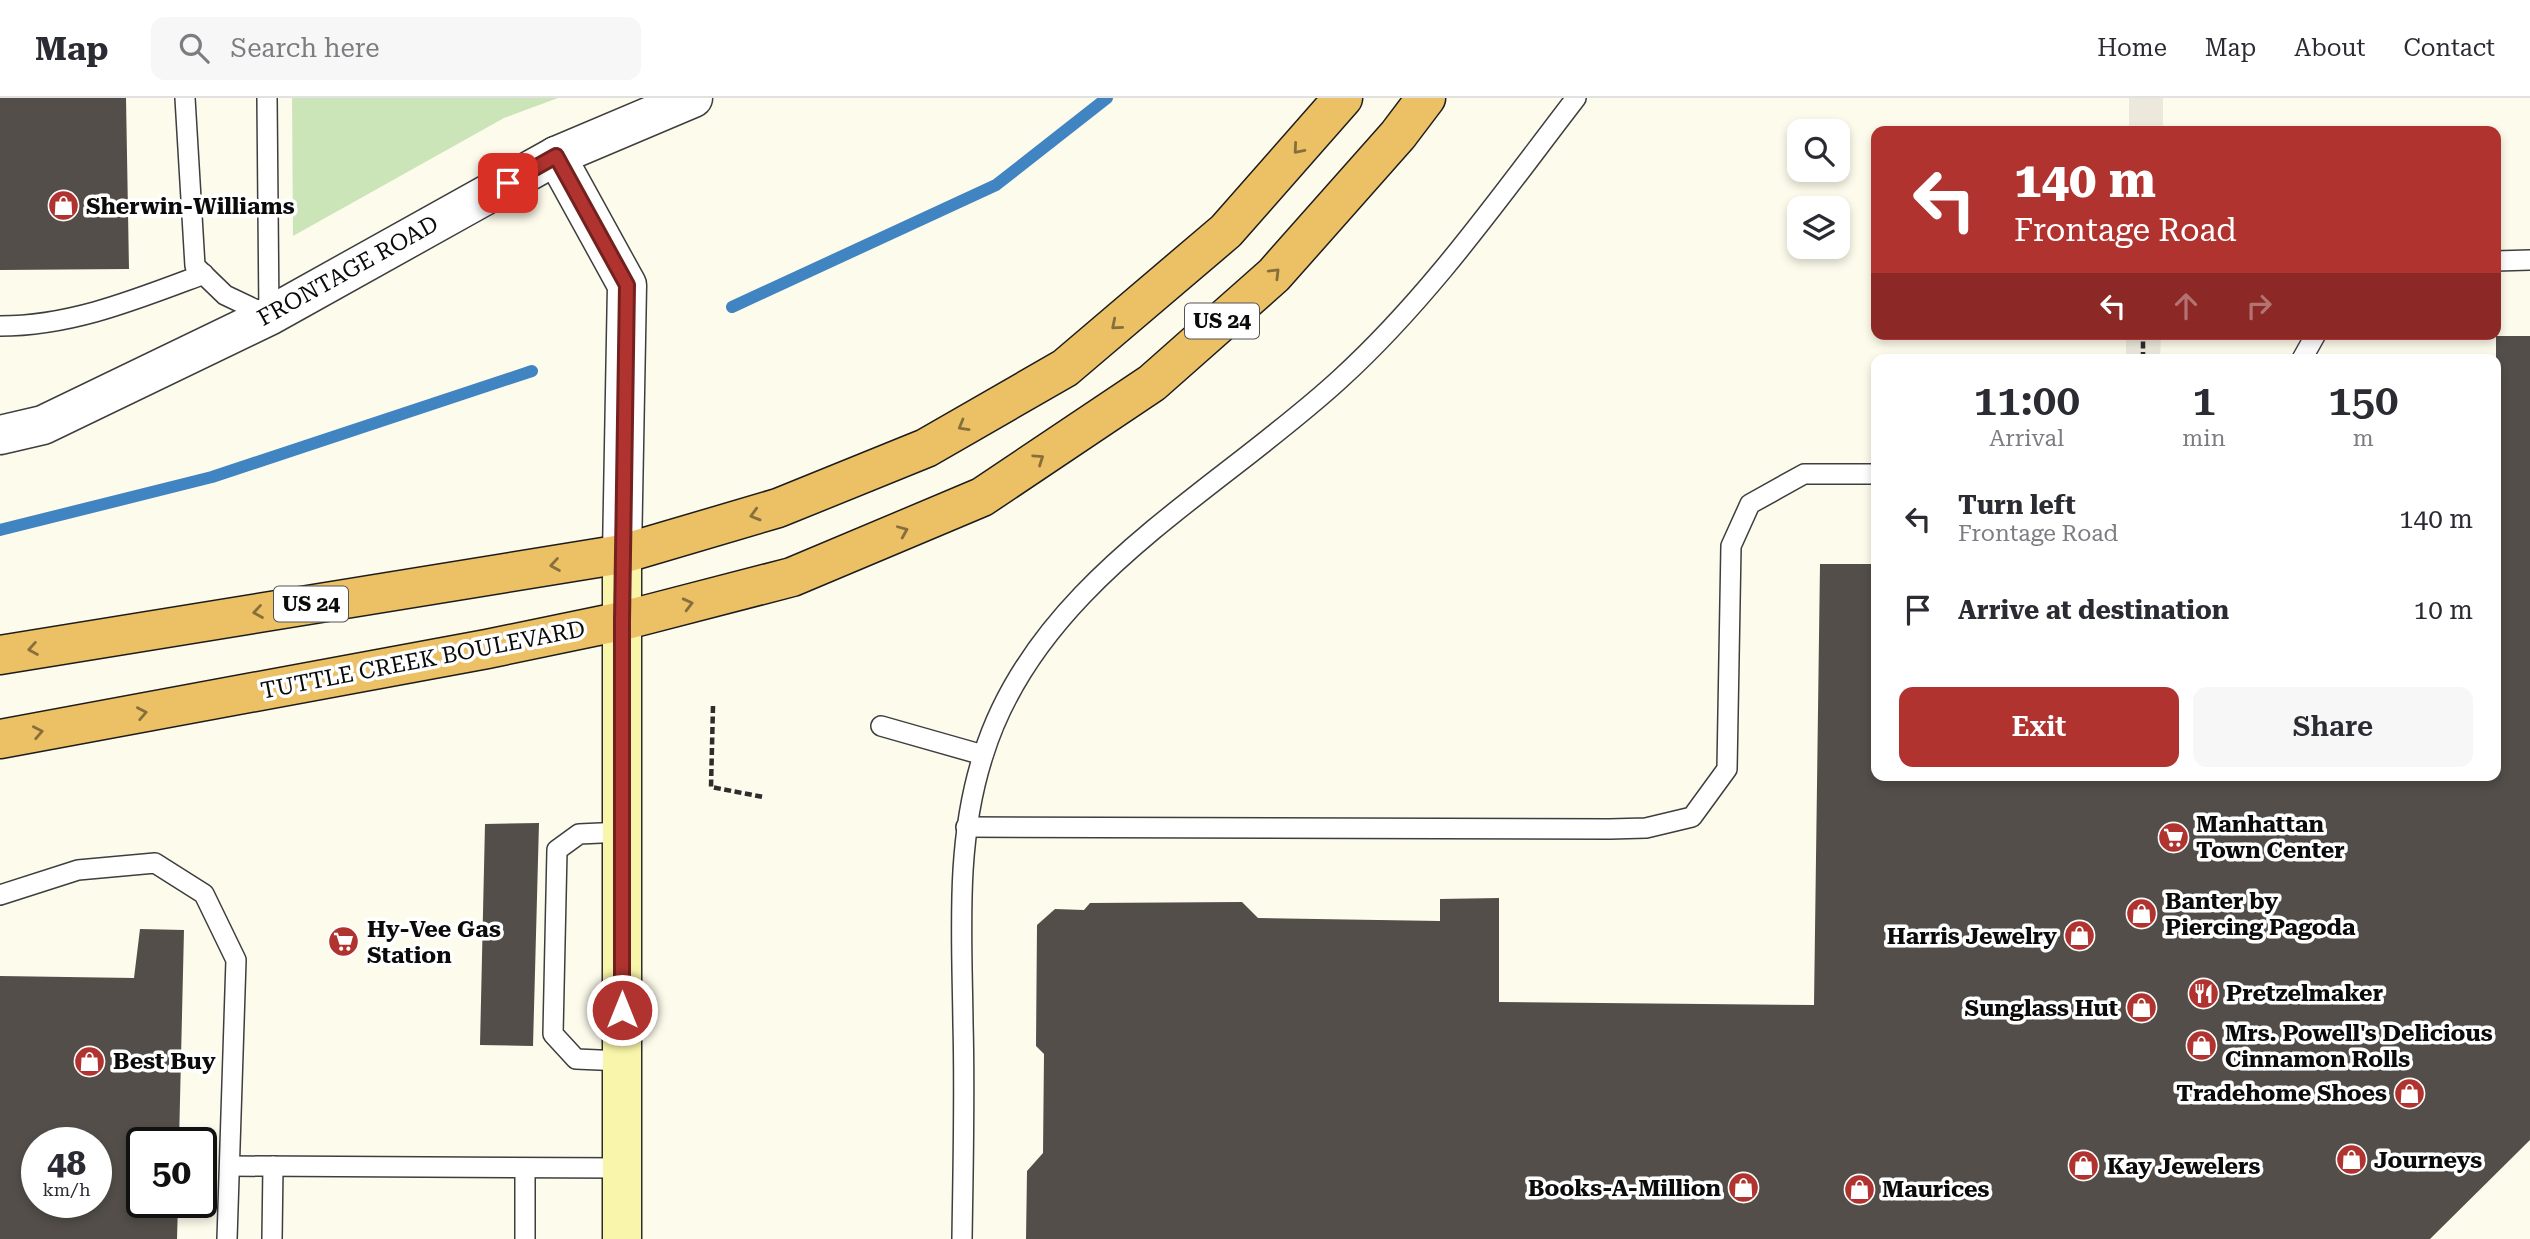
<!DOCTYPE html>
<style>
:root{--surface:#fff;--page:#f7f7f7;--text:#2b2b33;--muted:#7c7c81;--line:#e1e1e2;--accent:#b0332f}
body{margin:0;font-family:"Roboto Serif",serif;background:var(--page);color:var(--text);height:100vh;display:flex;flex-direction:column;font-size:26px;white-space:nowrap}
*{box-sizing:border-box;margin:0}
p{font-size:23px;color:var(--muted)}
.icon{flex:none;width:38px;height:38px;fill:none;stroke:currentColor;stroke-width:2;stroke-linecap:round;stroke-linejoin:round}
.map{position:relative;flex:1;overflow:hidden}
.sheet{position:absolute;left:1871px;top:256px;width:630px;height:427px;display:flex;flex-direction:column;background:var(--surface);border-radius:14px;box-shadow:0 4px 10px #0003}
.sheet>*{flex:none}
.top-card{position:absolute;left:1871px;top:28px;width:630px;height:214px;border-radius:14px;box-shadow:0 4px 10px #0003;background:#b0332f;color:#fff;overflow:hidden}
.tools{position:absolute;left:1787px;top:21px;display:grid;gap:14px}
.tools a{display:grid;place-items:center;width:63px;height:63px;border-radius:14px;background:var(--surface);box-shadow:0 4px 10px #0003;font-size:35px}
.speed{position:absolute;left:21px;top:1029px;display:flex;gap:14px;font-size:35px;font-weight:700;text-align:center}
.speed>*{display:grid;place-content:center;width:91px;height:91px;border-radius:50%;background:var(--surface);box-shadow:0 4px 10px #0003;line-height:1}
.speed small{font-size:18px;font-weight:400}
.speed .limit{border:4px solid #111;border-radius:10px;background:#fff;color:#111}
.pin{position:absolute;display:grid;place-items:center;width:60px;height:60px;color:#fff;margin:-30px;border-radius:14px;box-shadow:0 4px 10px #0006}
.me{position:absolute;width:77px;margin:-38px;rotate:0deg;stroke-linejoin:round;filter:drop-shadow(0 0 5px #0008)}
.turn{display:flex;align-items:center;gap:24px;height:147px;padding:0 28px;font-size:32px}
.turn .icon{width:91px;height:91px;stroke-width:2.5}
.turn b{display:block;font-size:49px;line-height:60px}
.lanes{display:flex;align-items:center;height:66px;padding:0 28px;background:#0003;justify-content:center;gap:35px;direction:ltr}
.lanes .off{opacity:.35}
.eta{display:flex;justify-content:space-evenly;align-items:center;height:119px;text-align:center}
.eta b{font-size:42px;font-weight:600;line-height:49px}
.cta{display:flex;gap:14px;margin-top:auto;padding:14px 28px}
.cta a{flex:1;height:80px;border-radius:14px;background:var(--accent);color:#fff;font-size:28px;font-weight:600;line-height:80px;text-align:center}
.cta a+a{background:var(--page);color:var(--text)}
ul{padding:0;list-style:none}
li{display:flex;align-items:center;gap:21px;height:91px;padding:0 28px}
li div{flex:1}
li b{display:block;font-size:26px}
li em{font-style:normal}
header{display:flex;align-items:center;gap:42px;box-sizing:border-box;height:98px;padding:0 35px;background:var(--surface);border-bottom:2px solid var(--line)}
header strong{font-size:33px}
nav{display:flex;gap:38px;margin-inline-start:auto;font-size:24px}
.search{width:490px;height:63px;background:var(--page);display:flex;align-items:center;gap:18px;box-sizing:border-box;padding:0 24px;border-radius:14px;color:var(--muted);font-size:26px}
.map>svg:first-child{display:block}
.grass{fill:#cce5b8}
.plaza{fill:#ece9dc}
.lines{fill:none;stroke-linecap:round;stroke-linejoin:round}
.stream{stroke:#4184c2;stroke-width:12}
.building{fill:#534e49;fill-rule:evenodd}
.service-casing{stroke:#3e3e3e;stroke-width:22}
.tertiary-casing{stroke:#3e3e3e;stroke-width:41}
.secondary-casing{stroke:#2d2d2d;stroke-width:41}
.trunk-casing{stroke:#1c1c1c;stroke-width:41}
.path{stroke:#2d2d2d;stroke-width:4.5;stroke-dasharray:7 3.5;stroke-linecap:butt}
.service{stroke:#fff;stroke-width:19}
.tertiary{stroke:#fff;stroke-width:38}
.secondary{stroke:#f9f6ab;stroke-width:38}
.trunk{stroke:#ecc064;stroke-width:38}
.oneway{stroke:#876f3c}
.route-casing{stroke:#72211f;stroke-width:18}
.route{stroke:#b0332f;stroke-width:12}
.labels{text-anchor:middle;dominant-baseline:central;stroke-width:7;stroke-linejoin:round;paint-order:stroke}
.shield{fill:#fff;stroke:#545454;stroke-width:2}
.shield-label{font-size:21px;font-weight:bold;fill:#0b0b0b}
.poi-label{font-size:23px;font-weight:bold;fill:#0b0b0b;stroke:#fff;text-anchor:start}
.street-label{font-size:23px;fill:#0b0b0b;stroke:#fff}
</style>
<header>
<strong>Map</strong>
<div class="search"><svg class="icon" aria-label="search" viewBox="0 0 24 24"><circle cx="10" cy="10" r="6"/><path d="M15 15l6 6"/></svg>Search here</div>
<nav><a>Home</a><a>Map</a><a>About</a><a>Contact</a></nav>
</header>
<div class="map">
<svg width="2530" height="1141" viewBox="0 0 2530 1141">
<rect width="100%" height="100%" fill="#fdfbeb"/>
<!-- grass -->
<path class="grass" d="M 292,0 L 558,0 L 504,20 L 293,138 Z"/>
<!-- plaza -->
<g class="plaza">
<rect x="2129" y="0" width="34" height="33"/>
<path d="M 2126,236 L 2161,236 L 2160,261 L 2126,261 Z"/>
</g>
<g class="lines">
<!-- stream -->
<g class="stream">
<path d="M 732,209 L 996,87 L 1107,0"/>
<path d="M 0,432 L 212,379 L 532,273"/>
</g>
</g>
<!-- building -->
<g class="building">
<path d="M 0,0 L 126,0 L 129,171 L 0,172 Z"/>
<path d="M 2496,238 L 2530,238 L 2530,1042 L 2430,1141 L 1026,1141 L 1027,1073 L 1043,1055 L 1044,956 L 1036,948 L 1037,827 L 1055,811 L 1084,812 L 1090,805 L 1242,804 L 1258,820 L 1440,823 L 1440,801 L 1499,800 L 1499,904 L 1814,907 L 1820,466 L 1876,466 L 1876,677 L 2496,677 Z"/>
<path d="M 539,725 L 533,948 L 480,947 L 485,726 Z"/>
<path d="M 140,831 L 184,832 L 179,1045 L 142,1045 L 142,1104 L 178,1104 L 177,1141 L 0,1141 L 0,878 L 134,880 ZM 37,1045 L 96,1045 L 96,1104 L 37,1104 Z"/>
</g>
<g class="lines">
<defs>
<g id="service">
<path d="M 185,0 L 195,168 L 225,197 L 269,218 L 267,0"/>
<path d="M 2496,163 L 2530,162"/>
<path d="M 0,228 C 72,228 137,201 204,176"/>
<path d="M 2302,261 L 2316,236"/>
<path d="M 881,628 L 983,657"/>
<path d="M 966,729 L 1610,731 L 1646,730 L 1692,719 L 1727,671 L 1731,448 L 1750,406 L 1804,376 L 1876,376"/>
<path d="M 622,734 L 579,736 L 557,752 L 553,936 L 576,961 L 622,963"/>
<path d="M 0,797 L 78,772 L 155,765 L 204,796 L 236,862 L 227,1141"/>
<path d="M 230,1068 L 622,1070"/>
<path d="M 272,1141 L 273,1068"/>
<path d="M 525,1141 L 525,1070"/>
<path d="M 962,1141 C 963,1069 965,998 963,926 C 962,836 955,745 983,658 C 1036,485 1215,396 1340,281 C 1430,199 1502,96 1576,0"/>
</g>
<g id="tertiary">
<path d="M 556,58 L 627,187 L 622,456"/>
<path d="M 0,337 L 43,327 L 269,218 L 556,58 L 693,0"/>
</g>
<path id="secondary" d="M 622,1141 L 622,456"/>
<g id="trunk">
<path d="M 0,557 L 622,456 L 778,410 L 926,350 L 1065,270 L 1226,133 L 1343,0"/>
<path d="M 0,641 L 487,551 L 622,523 L 792,479 L 982,399 L 1152,285 L 1274,177 L 1398,37 L 1426,0"/>
</g>
</defs>
<!-- service casing -->
<use href="#service" class="service-casing"/>
<!-- tertiary casing -->
<use href="#tertiary" class="tertiary-casing"/>
<!-- secondary casing -->
<use href="#secondary" class="secondary-casing"/>
<!-- trunk casing -->
<use href="#trunk" class="trunk-casing"/>
<!-- path -->
<g class="path">
<path d="M 2053,33 L 2054,33"/>
<path d="M 2143,261 L 2143,236"/>
<path d="M 713,608 L 711,689 L 763,699"/>
</g>
<!-- service -->
<use href="#service" class="service"/>
<!-- tertiary -->
<use href="#tertiary" class="tertiary"/>
<!-- secondary -->
<use href="#secondary" class="secondary"/>
<!-- trunk -->
<use href="#trunk" class="trunk"/>
</g>
<!-- one-way arrows -->
<defs><path id="oneway-chevron" d="M-2-3.5L2.5 0L-2 3.5" fill="none" stroke-width="1.6" stroke-linecap="round" stroke-linejoin="round" transform="scale(1.75)"/></defs>
<g class="oneway">
<use href="#oneway-chevron" transform="translate(1298 51) rotate(131)"/>
<use href="#oneway-chevron" transform="translate(1275 175) rotate(-45)"/>
<use href="#oneway-chevron" transform="translate(1116 227) rotate(140)"/>
<use href="#oneway-chevron" transform="translate(963 328) rotate(150)"/>
<use href="#oneway-chevron" transform="translate(1039 361) rotate(-34)"/>
<use href="#oneway-chevron" transform="translate(755 417) rotate(164)"/>
<use href="#oneway-chevron" transform="translate(903 433) rotate(-23)"/>
<use href="#oneway-chevron" transform="translate(555 467) rotate(171)"/>
<use href="#oneway-chevron" transform="translate(688 506) rotate(-14)"/>
<use href="#oneway-chevron" transform="translate(258 514) rotate(171)"/>
<use href="#oneway-chevron" transform="translate(33 551) rotate(170)"/>
<use href="#oneway-chevron" transform="translate(142 615) rotate(-11)"/>
<use href="#oneway-chevron" transform="translate(38 634) rotate(-11)"/>
</g>
<g class="lines">
<defs>
<path id="route" d="M 508,85 L 556,58 L 627,187 L 622,523 L 622,912"/>
</defs>
<!-- route casing -->
<use href="#route" class="route-casing"/>
<!-- route -->
<use href="#route" class="route"/>
</g>
<!-- icons -->
<defs>
<symbol id="shop-disc" viewBox="-11 -11 22 22"><circle r="9.5" fill="#b0332f" stroke="#fff"/><path d="M-5-2.5h2.3a2.7 3.5 0 0 1 5.4 0H5L5.5 6h-11ZM-1.5-2.5h3a1.5 2.3 0 0 0-3 0Z" fill="#fff"/></symbol>
<symbol id="supermarket-disc" viewBox="-11 -11 22 22"><circle r="9.5" fill="#b0332f" stroke="#fff"/><path d="M-6-5.5h2.5l.6 2H6L4.5 2H-2.5L-4.4-4H-6ZM-1.5 3.2a1.3 1.3 0 1 0 .1 0ZM3 3.2a1.3 1.3 0 1 0 .1 0Z" fill="#fff"/></symbol>
<symbol id="restaurant-disc" viewBox="-11 -11 22 22"><circle r="9.5" fill="#b0332f" stroke="#fff"/><path d="M-5-6h1v4h1v-4h1v4h1v-4h1v5L-1.5 .5V6h-2V.5L-5-1ZM5-6V6H3V1.5H1.5Q1.5-4 5-6Z" fill="#fff"/></symbol>
</defs>
<g fill-rule="evenodd">
<use href="#shop-disc" x="46" y="90" width="35" height="35"/>
<use href="#supermarket-disc" x="2156" y="722" width="35" height="35"/>
<use href="#shop-disc" x="2124" y="798" width="35" height="35"/>
<use href="#shop-disc" x="2062" y="820" width="35" height="35"/>
<use href="#supermarket-disc" x="326" y="826" width="35" height="35"/>
<use href="#restaurant-disc" x="2186" y="878" width="35" height="35"/>
<use href="#shop-disc" x="2124" y="892" width="35" height="35"/>
<use href="#shop-disc" x="2184" y="930" width="35" height="35"/>
<use href="#shop-disc" x="72" y="946" width="35" height="35"/>
<use href="#shop-disc" x="2392" y="978" width="35" height="35"/>
<use href="#shop-disc" x="2334" y="1044" width="35" height="35"/>
<use href="#shop-disc" x="2066" y="1050" width="35" height="35"/>
<use href="#shop-disc" x="1726" y="1072" width="35" height="35"/>
<use href="#shop-disc" x="1842" y="1074" width="35" height="35"/>
</g>
<g class="labels">
<!-- shield labels -->
<g class="shield">
<rect x="1185" y="205.5" width="74" height="35" rx="5"/>
<rect x="274" y="488.5" width="74" height="35" rx="5"/>
</g>
<g class="shield-label">
<text x="1222" y="223">US 24</text>
<text x="311" y="506">US 24</text>
</g>
<!-- poi labels -->
<g class="poi-label">
<text x="86" y="108">Sherwin-Williams</text>
<text x="2196" y="726">Manhattan<tspan x="2196" dy="26">Town Center</tspan></text>
<text x="2165" y="803">Banter by<tspan x="2165" dy="26">Piercing Pagoda</tspan></text>
<text x="367" y="831">Hy-Vee Gas<tspan x="367" dy="26">Station</tspan></text>
<text x="2057" y="838" text-anchor="end">Harris Jewelry</text>
<text x="2226" y="895">Pretzelmaker</text>
<text x="2118" y="910" text-anchor="end">Sunglass Hut</text>
<text x="2225" y="935">Mrs. Powell's Delicious<tspan x="2225" dy="26">Cinnamon Rolls</tspan></text>
<text x="113" y="963">Best Buy</text>
<text x="2387" y="995" text-anchor="end">Tradehome Shoes</text>
<text x="2374" y="1062">Journeys</text>
<text x="2107" y="1068">Kay Jewelers</text>
<text x="1721" y="1090" text-anchor="end">Books-A-Million</text>
<text x="1882" y="1091">Maurices</text>
</g>
<!-- street labels -->
<g class="street-label">
<text transform="translate(348 173) rotate(-29)">FRONTAGE ROAD</text>
<text transform="translate(423 562) rotate(-11)">TUTTLE CREEK BOULEVARD</text>
</g>
</g>
</svg>
<div class="tools">
<a><svg class="icon" aria-label="search" viewBox="0 0 24 24"><circle cx="10" cy="10" r="6"/><path d="M15 15l6 6"/></svg></a>
<a><svg class="icon" aria-label="layers" viewBox="0 0 24 24"><path d="M12 4l9 5-9 5-9-5zM3 14l9 5 9-5"/></svg></a>
</div>
<div class="speed"><div>48<small>km/h</small></div><div class="limit">50</div></div>
<div class="pin" style="left:508px;top:85px;background:#d93025"><svg class="icon" aria-label="arrive" viewBox="0 0 24 24"><path d="M6 21V4h12l-3 4 3 4H6"/></svg></div>
<svg class="me" style="left:622px;top:912px" viewBox="-20 -20 40 40"><circle r="17" fill="#b0332f" stroke="#fff" stroke-width="3"/><path d="M0-11L8 9 0 5-8 9z" fill="#fff"/></svg>
<div class="top-card">
<div class="turn"><svg class="icon" aria-label="left" viewBox="0 0 24 24"><path d="M17 20v-9H6M10 6l-5 5 5 5"/></svg><div><b>140 m</b>Frontage Road</div></div>
<div class="lanes"><svg class="icon" aria-label="left" viewBox="0 0 24 24"><path d="M17 20v-9H6M10 6l-5 5 5 5"/></svg><svg class="icon off" aria-label="ahead" viewBox="0 0 24 24"><path d="M12 20V5M6 11l6-6 6 6"/></svg><svg class="icon off" aria-label="right" viewBox="0 0 24 24"><path d="M7 20v-9h11M14 6l5 5-5 5"/></svg></div>
</div>
<section class="sheet">
<div class="eta">
<div><b>11:00</b><p>Arrival</p></div>
<div><b>1</b><p>min</p></div>
<div><b>150</b><p>m</p></div>
</div>
<ul>
<li><svg class="icon" aria-label="left" viewBox="0 0 24 24"><path d="M17 20v-9H6M10 6l-5 5 5 5"/></svg><div><b>Turn left</b><p>Frontage Road</p></div><em>140 m</em></li>
<li><svg class="icon" aria-label="arrive" viewBox="0 0 24 24"><path d="M6 21V4h12l-3 4 3 4H6"/></svg><div><b>Arrive at destination</b></div><em>10 m</em></li>
</ul>
<div class="cta"><a>Exit</a><a>Share</a></div>
</section>
</div>
